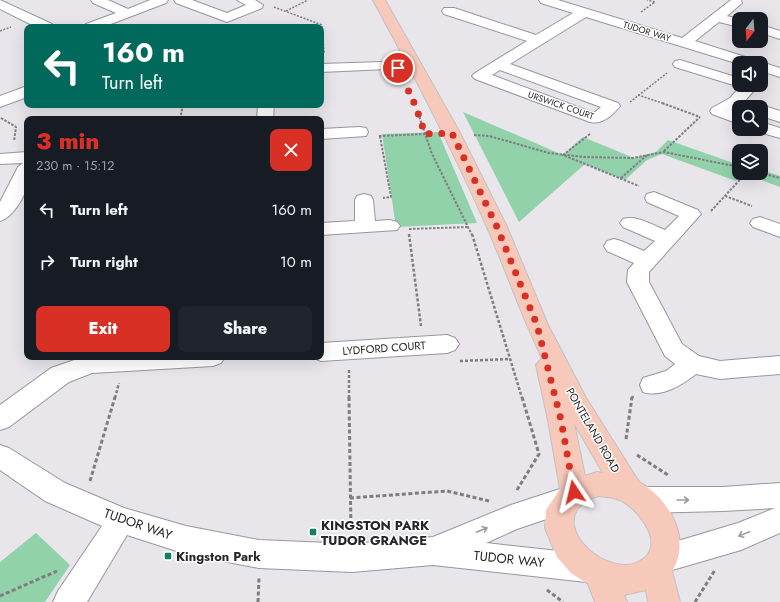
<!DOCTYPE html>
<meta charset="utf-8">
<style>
:root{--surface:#171b24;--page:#20242c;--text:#f1f3f6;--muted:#9ea1a6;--accent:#d93025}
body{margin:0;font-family:Jost,sans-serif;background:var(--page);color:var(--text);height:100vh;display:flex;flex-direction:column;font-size:15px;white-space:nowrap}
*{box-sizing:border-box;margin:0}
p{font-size:13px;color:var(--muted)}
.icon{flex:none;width:22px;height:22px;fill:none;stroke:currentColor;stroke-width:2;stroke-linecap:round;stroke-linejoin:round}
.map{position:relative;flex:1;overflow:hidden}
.side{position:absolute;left:24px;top:116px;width:300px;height:244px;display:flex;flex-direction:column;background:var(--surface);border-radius:8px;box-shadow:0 4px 16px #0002}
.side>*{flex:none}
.banner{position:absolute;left:24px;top:24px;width:300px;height:84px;border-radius:8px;box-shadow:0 4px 16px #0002;background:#00695c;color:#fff;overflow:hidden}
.needle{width:26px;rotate:197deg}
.buttons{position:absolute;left:732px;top:12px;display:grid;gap:8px}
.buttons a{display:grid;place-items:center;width:36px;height:36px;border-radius:8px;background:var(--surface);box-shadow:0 4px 16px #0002;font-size:20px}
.pin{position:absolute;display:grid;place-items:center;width:34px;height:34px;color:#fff;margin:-17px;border:2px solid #fff;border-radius:50%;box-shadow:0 1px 4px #0007}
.me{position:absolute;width:44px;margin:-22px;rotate:350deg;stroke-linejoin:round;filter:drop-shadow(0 0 3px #0008)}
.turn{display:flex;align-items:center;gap:14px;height:84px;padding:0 12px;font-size:18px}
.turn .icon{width:52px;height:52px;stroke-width:2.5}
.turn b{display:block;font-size:28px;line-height:34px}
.round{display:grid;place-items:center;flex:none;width:42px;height:42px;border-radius:8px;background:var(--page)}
.headline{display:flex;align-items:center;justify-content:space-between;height:68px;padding:0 12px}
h1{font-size:24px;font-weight:800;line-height:30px;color:var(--accent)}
.cta{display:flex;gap:8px;margin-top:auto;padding:8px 12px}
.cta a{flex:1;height:46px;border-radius:8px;background:var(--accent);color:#fff;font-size:16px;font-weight:800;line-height:46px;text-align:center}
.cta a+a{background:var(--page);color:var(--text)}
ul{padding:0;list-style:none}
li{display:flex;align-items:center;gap:12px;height:52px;padding:0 12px}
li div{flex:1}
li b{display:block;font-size:15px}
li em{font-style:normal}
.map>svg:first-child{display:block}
.green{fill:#92d2aa}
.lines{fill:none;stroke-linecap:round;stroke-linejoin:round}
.minor-casing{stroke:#98969c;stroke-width:2}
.major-casing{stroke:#c2c2c2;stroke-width:2}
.path-far3{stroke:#7f7d81;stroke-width:1.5;stroke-dasharray:2 1.5;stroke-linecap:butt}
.path-far2{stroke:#7f7d81;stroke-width:2;stroke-dasharray:2.5 1.5;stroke-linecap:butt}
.path-far1{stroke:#7f7d81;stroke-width:2.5;stroke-dasharray:3 2;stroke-linecap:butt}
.path{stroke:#7f7d81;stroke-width:3;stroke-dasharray:4 2.5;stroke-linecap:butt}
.minor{fill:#fff;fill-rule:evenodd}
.major{fill:#f7c9ba;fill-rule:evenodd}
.oneway{stroke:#9d9c9d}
.route{stroke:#d93025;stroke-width:7;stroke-dasharray:0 12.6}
.poi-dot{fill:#11815e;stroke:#fff;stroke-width:1.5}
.labels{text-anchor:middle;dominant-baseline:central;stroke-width:3;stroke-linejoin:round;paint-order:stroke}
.far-street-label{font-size:9px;fill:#252426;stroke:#fff}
.street-label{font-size:11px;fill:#252426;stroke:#fff}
.near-street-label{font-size:13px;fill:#252426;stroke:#fff}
.near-poi-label{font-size:13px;font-weight:bold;fill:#252426;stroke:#fff;text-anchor:start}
</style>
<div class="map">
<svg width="780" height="602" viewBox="0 0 780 602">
<rect width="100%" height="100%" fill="#e8e5eb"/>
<!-- green -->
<g class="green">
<path d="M 463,112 L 563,155 L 583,137 L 634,158 L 656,152 L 668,140 L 739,165 L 739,173 L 761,173 L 761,170 L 780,176 L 780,187 L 742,173 L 736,181 L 662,154 L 647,160 L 625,180 L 585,164 L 519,222 Z"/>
<path d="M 438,132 L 477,223 L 396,227 L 382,134 Z"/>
<path d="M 36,533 L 70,565 L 45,602 L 0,602 L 0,562 Z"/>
</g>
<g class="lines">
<defs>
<g id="minor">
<path d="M 0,0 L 52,24 L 54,27 L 36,27 L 0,9 Z"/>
<path d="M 91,0 L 108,0 L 128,9 L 150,0 L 168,0 L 166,3 L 103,27 L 84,27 L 86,24 L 116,13 L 93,3 Z"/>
<path d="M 174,0 L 192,0 L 227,13 L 246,5 L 237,0 L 255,0 L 263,5 L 262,8 L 227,22 L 176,3 Z"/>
<path d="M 539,0 L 558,0 L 682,38 L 731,0 L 741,0 L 742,3 L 727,16 L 739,19 L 739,27 L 719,22 L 695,41 L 755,60 L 757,63 L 761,62 L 780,68 L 780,77 L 761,71 L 761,63 L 739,64 L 586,17 L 510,64 L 618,103 L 620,106 C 613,115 602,125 590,122 L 475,79 L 472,76 L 475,73 L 527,41 L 444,14 L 442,11 L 444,8 L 454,8 L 536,35 L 573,13 L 541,3 ZM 500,70 L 601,107 L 594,113 L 492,75 Z"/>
<path d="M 761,25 L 780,31 L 780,39 L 761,33 Z"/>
<path d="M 680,60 L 739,78 L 739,85 L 759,85 L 742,104 L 731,110 L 739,113 L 739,124 L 712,114 L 710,111 L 712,108 L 730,98 L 740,87 L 675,67 L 673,64 L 675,61 Z"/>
<path d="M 382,62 L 387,63 L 389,66 L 387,69 L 321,72 L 321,64 Z"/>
<path d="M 27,86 L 27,97 L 0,107 L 0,96 Z"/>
<path d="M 258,105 L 274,105 L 273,119 L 257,119 Z"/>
<path d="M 761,105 L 780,111 L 780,122 L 761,116 L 761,107 L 755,107 Z"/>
<path d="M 761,122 L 780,128 L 780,138 L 755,131 L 754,129 L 761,129 Z"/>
<path d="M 360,127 L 366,128 L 368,132 L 366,136 L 321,139 L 321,129 Z"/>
<path d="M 27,152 C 27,162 28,173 27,184 C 26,196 12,218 0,221 L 0,202 L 18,167 L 23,163 L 0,164 L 0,154 Z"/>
<path d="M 654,192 L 698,210 L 701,214 L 649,272 L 649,282 L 682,344 L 699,356 L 720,361 L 780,356 L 780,374 L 720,379 L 696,374 C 682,385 661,398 643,392 L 640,385 L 643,378 L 666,371 L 675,364 L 665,356 L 627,282 L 628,270 L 634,263 L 607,251 L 604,246 L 607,241 L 614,239 L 621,241 L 644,251 L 655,241 L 623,227 L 620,223 L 623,219 C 637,215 652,225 665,230 L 679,216 L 647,202 L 645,198 L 647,194 Z"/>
<path d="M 364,194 L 371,196 L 373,200 L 375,221 L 390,220 L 397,222 L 400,226 L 397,230 L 321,235 L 321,223 L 355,221 L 355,200 L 357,196 Z"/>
<path d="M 760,217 L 780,224 L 780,237 L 753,227 L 750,223 L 753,219 Z"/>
<path d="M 447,335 L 455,338 L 459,344 L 455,350 L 447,353 L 321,361 L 312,357 L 321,357 L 321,343 Z"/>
<path d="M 225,357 L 221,363 L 213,366 L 92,373 L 69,382 L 9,427 L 0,430 L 0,405 L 51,368 L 83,357 Z"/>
<path d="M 0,445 L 9,448 L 65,483 L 124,508 L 186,526 L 259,540 L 352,544 L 433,537 L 511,505 L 566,487 L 576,491 L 580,500 L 576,509 L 517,529 L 486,543 L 586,554 L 597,558 L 601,568 L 597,578 L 586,582 L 433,565 L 352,572 L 259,568 L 186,554 L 127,535 L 87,602 L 53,602 L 58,591 L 102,526 L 45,501 L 0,470 Z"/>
<path d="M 780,483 L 780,533 L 741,550 L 662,573 L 651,569 L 647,559 L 651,549 L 738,523 L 775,508 L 723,511 L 644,513 L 634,509 L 630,500 L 634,491 L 644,487 L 723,487 Z"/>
</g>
<path id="major" d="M 373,0 L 385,0 L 460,133 L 507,227 L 548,325 L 586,398 L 639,482 C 669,498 692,539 672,571 L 680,602 L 648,602 L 646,590 L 624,595 L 627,602 L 595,602 L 588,584 L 571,573 L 557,557 L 545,528 L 546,510 L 560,489 L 548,420 L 536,365 L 542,358 C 521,315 506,270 487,227 C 453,149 413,74 373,0 ZM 574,423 L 603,473 L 597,472 L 585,476 ZM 598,496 C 606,497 615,497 622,501 C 640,511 667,546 640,561 C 610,579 552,531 582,504 C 586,500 593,498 598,496 Z"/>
</defs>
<!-- minor casing -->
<use href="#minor" class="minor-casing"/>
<!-- major casing -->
<use href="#major" class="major-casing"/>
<!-- path-far3 -->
<g class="path-far3">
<path d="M 274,7 L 322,25 L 324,53"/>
<path d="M 286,11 L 308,0"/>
<path d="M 641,12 L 655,2 L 647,0"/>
<path d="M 0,31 L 11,27"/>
<path d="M 638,95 L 665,104"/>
<path d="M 630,102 L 667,73"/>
</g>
<!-- path-far2 -->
<g class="path-far2">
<path d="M 662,103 L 700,117"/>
<path d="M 418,113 L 432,154 L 472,235"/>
<path d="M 1,118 L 16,127 L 14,141"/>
<path d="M 180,119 L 183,105"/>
<path d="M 590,134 L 563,155 L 639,186"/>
<path d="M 474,135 L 489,136 L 549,153 L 584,157 L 633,158 L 664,152 L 739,167"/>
<path d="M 379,136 L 426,134"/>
<path d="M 380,136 L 391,197 L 383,198"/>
<path d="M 664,151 L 700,117"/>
<path d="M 761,173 L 780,178"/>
<path d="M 621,178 L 647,155"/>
<path d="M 321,181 L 323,213"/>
<path d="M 725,196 L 752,206"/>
<path d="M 711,211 L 746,173"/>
<path d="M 409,229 L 469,227"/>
</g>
<!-- path-far1 -->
<g class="path-far1">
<path d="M 409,234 L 421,326"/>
<path d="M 472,234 L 522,398"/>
<path d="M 460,361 L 510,359"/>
<path d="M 349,370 L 349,398"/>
<path d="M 115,398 L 119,383"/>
<path d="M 632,398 L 633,396"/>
</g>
<!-- path -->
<g class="path">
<path d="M 349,397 L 351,533"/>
<path d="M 626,439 L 632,397"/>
<path d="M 637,455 L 668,475"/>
<path d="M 90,481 L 115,397"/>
<path d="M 517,490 L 539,454 L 522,397"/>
<path d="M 350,498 L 447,491 L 489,501"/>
<path d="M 547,590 L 563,602"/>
<path d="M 0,596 L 57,571"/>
<path d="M 258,602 L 259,578"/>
<path d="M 695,602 L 715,570"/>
</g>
<!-- minor -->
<use href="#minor" class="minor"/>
<!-- major -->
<use href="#major" class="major"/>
</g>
<!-- one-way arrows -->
<defs><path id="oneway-shaft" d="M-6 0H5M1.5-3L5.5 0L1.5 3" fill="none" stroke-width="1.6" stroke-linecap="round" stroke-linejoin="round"/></defs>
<g class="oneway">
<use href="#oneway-shaft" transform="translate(683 500)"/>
<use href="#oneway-shaft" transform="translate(482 530) rotate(-23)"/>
<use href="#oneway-shaft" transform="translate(744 534) rotate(158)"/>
</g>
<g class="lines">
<!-- route -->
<path class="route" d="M 398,68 L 416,107 L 425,134 L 452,133 L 497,227 L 537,325 L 561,420 L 574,492"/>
</g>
<!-- markers -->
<g class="poi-dot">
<rect x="309" y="528" width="8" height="8" rx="2"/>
<rect x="164" y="552" width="8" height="8" rx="2"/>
</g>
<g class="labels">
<!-- far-street labels -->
<g class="far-street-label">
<text transform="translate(647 31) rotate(17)">TUDOR WAY</text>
<text transform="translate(561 105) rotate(19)">URSWICK COURT</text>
</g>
<!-- street labels -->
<g class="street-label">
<text transform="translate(384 348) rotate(-4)">LYDFORD COURT</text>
<text transform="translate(593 430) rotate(60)">PONTELAND ROAD</text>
</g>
<!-- near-street labels -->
<g class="near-street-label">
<text transform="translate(138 524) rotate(19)">TUDOR WAY</text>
<text transform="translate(509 559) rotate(6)">TUDOR WAY</text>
</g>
<!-- near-poi labels -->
<g class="near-poi-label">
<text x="321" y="525">KINGSTON PARK<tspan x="321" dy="15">TUDOR GRANGE</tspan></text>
<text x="176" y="556">Kingston Park</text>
</g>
</g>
</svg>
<div class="buttons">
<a><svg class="needle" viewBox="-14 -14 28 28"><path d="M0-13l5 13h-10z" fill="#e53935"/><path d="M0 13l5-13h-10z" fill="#9ea1a6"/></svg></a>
<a><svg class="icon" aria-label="sound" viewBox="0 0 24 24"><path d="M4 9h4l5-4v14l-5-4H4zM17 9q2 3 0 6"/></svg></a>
<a><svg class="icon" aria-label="search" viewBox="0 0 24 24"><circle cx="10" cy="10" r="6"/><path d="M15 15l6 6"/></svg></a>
<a><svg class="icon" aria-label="layers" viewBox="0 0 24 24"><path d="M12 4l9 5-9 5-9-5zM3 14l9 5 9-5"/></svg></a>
</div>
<div class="pin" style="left:398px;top:68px;background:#d93025"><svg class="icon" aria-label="arrive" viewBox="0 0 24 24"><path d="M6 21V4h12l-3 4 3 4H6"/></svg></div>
<svg class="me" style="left:574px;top:492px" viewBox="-20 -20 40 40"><path d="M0-17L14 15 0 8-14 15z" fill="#d93025" stroke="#fff" stroke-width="4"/></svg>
<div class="banner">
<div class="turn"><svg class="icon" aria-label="left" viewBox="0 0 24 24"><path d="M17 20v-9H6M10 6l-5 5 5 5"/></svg><div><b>160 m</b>Turn left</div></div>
</div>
<section class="side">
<div class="headline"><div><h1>3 min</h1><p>230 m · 15:12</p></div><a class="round" style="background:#d93025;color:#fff"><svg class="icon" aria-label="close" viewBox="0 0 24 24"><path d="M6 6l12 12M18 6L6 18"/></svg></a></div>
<ul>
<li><svg class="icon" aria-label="left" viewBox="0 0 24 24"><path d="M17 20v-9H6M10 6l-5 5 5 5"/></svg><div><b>Turn left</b></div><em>160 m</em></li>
<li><svg class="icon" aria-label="right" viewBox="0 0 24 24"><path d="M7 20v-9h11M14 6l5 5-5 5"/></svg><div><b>Turn right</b></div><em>10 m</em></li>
</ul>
<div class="cta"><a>Exit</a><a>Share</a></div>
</section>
</div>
